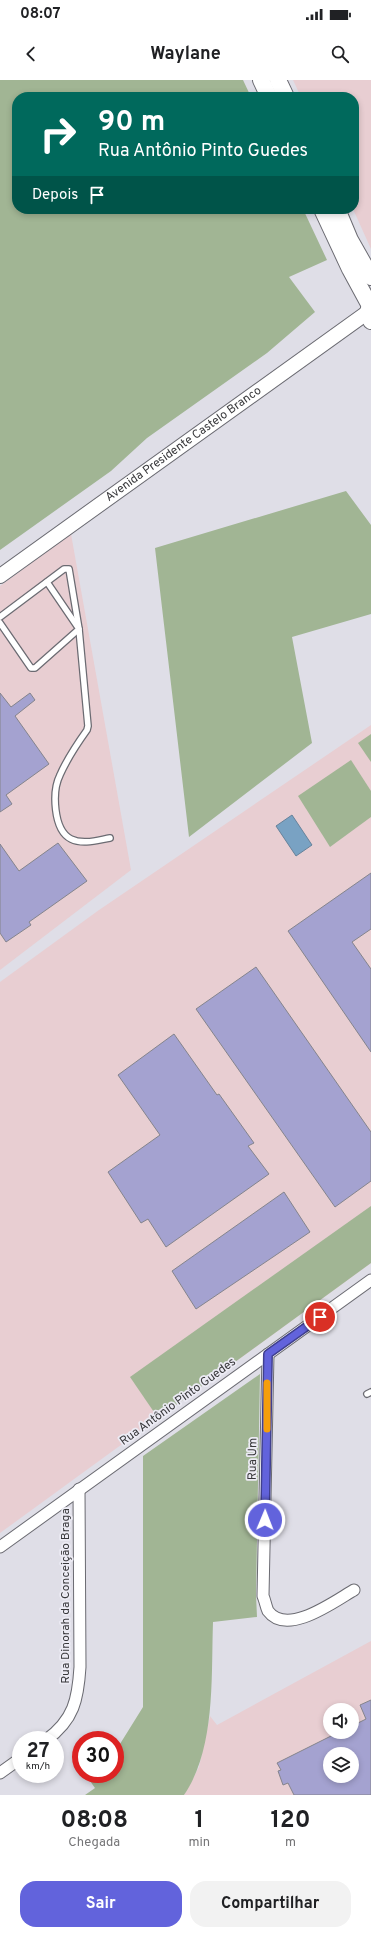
<!DOCTYPE html>
<html lang="pt">
<meta charset="utf-8">
<style>
:root{--surface:#fff;--page:#f2f2f2;--text:#202124;--muted:#757577;--accent:#6263dc}
body{margin:0;font-family:Overpass,sans-serif;background:var(--page);color:var(--text);height:100vh;display:flex;flex-direction:column;font-size:15px;white-space:nowrap}
*{box-sizing:border-box;margin:0}
p{font-size:13px;color:var(--muted)}
.icon{flex:none;width:22px;height:22px;fill:none;stroke:currentColor;stroke-width:2;stroke-linecap:round;stroke-linejoin:round}
.map{position:relative;height:1715px;overflow:hidden}
.details{display:flex;flex-direction:column;background:var(--surface);flex:1}
.details>*{flex:none}
.guide{position:absolute;left:12px;top:12px;width:347px;height:122px;border-radius:16px;box-shadow:0 2px 6px #0003;background:#00695c;color:#fff;overflow:hidden}
.fabs{position:absolute;left:323px;top:1623px;display:grid;gap:8px}
.fabs a{display:grid;place-items:center;width:36px;height:36px;border-radius:50%;background:var(--surface);box-shadow:0 2px 6px #0003;font-size:20px}
.speed{position:absolute;left:12px;top:1651px;display:flex;gap:8px;font-size:20px;font-weight:700;text-align:center}
.speed>*{display:grid;place-content:center;width:52px;height:52px;border-radius:50%;background:var(--surface);box-shadow:0 2px 6px #0003;line-height:1}
.speed small{font-size:10px;font-weight:400}
.speed .limit{border:6px solid #d22;background:#fff;color:#111}
.pin{position:absolute;display:grid;place-items:center;width:34px;height:34px;color:#fff;margin:-17px;border:2px solid #fff;border-radius:50%;box-shadow:0 1px 4px #0007}
.me{position:absolute;width:44px;margin:-22px;rotate:1deg;stroke-linejoin:round;filter:drop-shadow(0 0 3px #0008)}
.turn{display:flex;align-items:center;gap:14px;height:84px;padding:0 20px;font-size:18px}
.turn .icon{width:52px;height:52px;stroke-width:2.5}
.turn b{display:block;font-size:28px;line-height:34px}
.then{display:flex;align-items:center;height:38px;padding:0 20px;background:#0003;gap:8px;font-size:15px}
.eta{display:flex;justify-content:space-evenly;align-items:center;height:68px;text-align:center}
.eta b{font-size:24px;font-weight:700;line-height:28px}
.primary-button{display:flex;gap:8px;margin-top:auto;padding:8px 20px}
.primary-button a{flex:1;height:46px;border-radius:16px;background:var(--accent);color:#fff;font-size:16px;font-weight:700;line-height:46px;text-align:center}
.primary-button a+a{background:var(--page);color:var(--text)}
.status{display:flex;justify-content:space-between;align-items:center;height:28px;padding:0 20px;background:var(--surface);direction:ltr}
.status svg{height:11px;fill:currentColor}
header{display:flex;justify-content:space-between;align-items:center;height:52px;padding:0 20px;background:var(--surface);font-size:18px;font-weight:700}
.map>svg:first-child{display:block}
.industrial{fill:#e8ced2;fill-rule:evenodd}
.green{fill:#a1b594}
.water{fill:#79a2c3;stroke:#66829a}
.building{fill:#a4a2d0;stroke:#84848c;fill-rule:evenodd}
.lines{fill:none;stroke-linecap:round;stroke-linejoin:round}
.service-casing{stroke:#6b6b72;stroke-width:8}
.minor-casing{stroke:#6b6b72;stroke-width:13}
.tertiary-casing{stroke:#6b6b72;stroke-width:16}
.secondary-casing{stroke:#6b6b72;stroke-width:18}
.service{stroke:#fff;stroke-width:5.5}
.minor{stroke:#fff;stroke-width:11}
.tertiary{stroke:#fff;stroke-width:14}
.secondary{stroke:#fff;stroke-width:16}
.route-casing{stroke:#40408f;stroke-width:10}
.route{stroke:#6263dc;stroke-width:7}
.slow{stroke:#f59e0b;stroke-width:7}
.labels{text-anchor:middle;dominant-baseline:central;stroke-width:3.5;stroke-linejoin:round;paint-order:stroke}
.street-label{font-size:12px;fill:#38383b;stroke:#ecebf4}
</style>
<div class="status"><b>08:07</b><svg viewBox="0 0 49 12"><path d="M0 12V9h3v3zM5 12V6h3v6zM10 12V3h3v9zM15 12V0h3v12zM26 1h20v11H26zM47 4h2v5h-2z"/></svg></div>
<header><svg class="icon" aria-label="back" viewBox="0 0 24 24"><path d="M15 5l-7 7 7 7"/></svg>Waylane<svg class="icon" aria-label="search" viewBox="0 0 24 24"><circle cx="10" cy="10" r="6"/><path d="M15 15l6 6"/></svg></header>
<div class="map">
<svg width="371" height="1715" viewBox="0 0 371 1715">
<rect width="100%" height="100%" fill="#dfdee7"/>
<!-- industrial -->
<g class="industrial">
<path d="M 293,0 L 371,0 L 371,169 L 353,129 L 354,129 L 354,17 L 301,17 Z"/>
<path d="M 71,454 L 131,790 L 0,890 L 0,506 Z"/>
<path d="M 371,645 L 371,1183 L 0,1453 L 0,902 L 99,830 Z"/>
<path d="M 371,1561 L 371,1715 L 184,1715 L 199,1687 L 210,1636 L 217,1645 ZM 330,1630 L 352,1630 L 352,1652 L 330,1652 ZM 330,1674 L 352,1674 L 352,1696 L 330,1696 Z"/>
</g>
<!-- green -->
<g class="green">
<path d="M 0,0 L 243,0 L 251,17 L 17,17 L 17,129 L 303,129 L 327,180 L 289,197 L 315,232 L 267,273 L 147,358 L 111,391 L 0,470 Z"/>
<path d="M 346,411 L 371,445 L 371,534 L 292,557 L 312,663 L 189,757 L 155,468 Z"/>
<path d="M 371,654 L 371,682 L 358,663 Z"/>
<path d="M 351,680 L 371,711 L 371,737 L 330,767 L 298,716 Z"/>
<path d="M 371,1126 L 371,1183 L 158,1338 L 130,1297 Z"/>
<path d="M 260,1294 L 256,1515 L 257,1537 L 213,1542 C 211,1597 216,1668 184,1715 L 85,1715 L 95,1708 L 90,1701 L 96,1694 L 115,1694 L 115,1672 L 143,1627 L 143,1376 Z"/>
</g>
<!-- water -->
<path class="water" d="M 292,735 L 312,765 L 296,776 L 276,746 Z"/>
<!-- building -->
<g class="building">
<path d="M 0,613 L 11,627 L 30,613 L 35,620 L 15,636 L 49,684 L 6,715 L 12,724 L 0,732 Z"/>
<path d="M 58,763 L 87,801 L 29,842 L 31,845 L 6,862 L 0,853 L 0,764 L 19,791 Z"/>
<path d="M 371,793 L 371,849 L 352,862 L 371,889 L 371,972 L 288,851 Z"/>
<path d="M 256,887 L 371,1052 L 371,1101 L 335,1127 L 196,929 Z"/>
<path d="M 174,954 L 217,1015 L 219,1014 L 254,1063 L 248,1066 L 269,1094 L 166,1167 L 148,1139 L 141,1143 L 108,1092 L 160,1055 L 118,995 Z"/>
<path d="M 284,1112 L 310,1152 L 196,1229 L 172,1191 Z"/>
<path d="M 371,1620 L 371,1715 L 294,1715 L 288,1703 L 283,1705 L 278,1691 L 281,1690 L 277,1683 L 339,1652 L 352,1652 L 352,1646 L 366,1639 L 360,1625 ZM 330,1674 L 352,1674 L 352,1696 L 330,1696 Z"/>
</g>
<g class="lines">
<defs>
<g id="service">
<path d="M 0,537 L 64,489 L 69,489 L 79,549 L 88,646 L 87,650 C 77,664 67,679 60,695 C 52,711 53,750 71,759 C 83,765 98,760 110,758"/>
<path d="M 0,543 L 31,588 L 35,588 L 79,549 L 47,502"/>
<path d="M 367,1314 L 371,1312"/>
</g>
<g id="minor">
<path d="M 268,1274 L 263,1516 C 265,1520 266,1527 268,1531 C 287,1557 335,1521 354,1510"/>
<path d="M 0,1467 L 371,1200"/>
<path d="M 46,1660 C 74,1640 78,1619 80,1587 L 79,1409"/>
<path d="M 0,1693 L 21,1678"/>
</g>
<g id="tertiary">
<path id="s1" d="M 0,496 L 368,232"/>
</g>
<g id="secondary">
<path d="M 261,0 L 269,17"/>
<path d="M 278,0 L 286,17"/>
<path d="M 322,129 L 350,189 L 369,224"/>
<path d="M 337,129 L 350,160 L 371,197"/>
<path d="M 371,222 L 368,232 L 371,241"/>
</g>
</defs>
<!-- service casing -->
<use href="#service" class="service-casing"/>
<!-- minor casing -->
<use href="#minor" class="minor-casing"/>
<!-- tertiary casing -->
<use href="#tertiary" class="tertiary-casing"/>
<!-- secondary casing -->
<use href="#secondary" class="secondary-casing"/>
<!-- service -->
<use href="#service" class="service"/>
<!-- minor -->
<use href="#minor" class="minor"/>
<!-- tertiary -->
<use href="#tertiary" class="tertiary"/>
<!-- secondary -->
<use href="#secondary" class="secondary"/>
</g>
<g class="lines">
<defs>
<path id="route" d="M 265,1440 L 268,1274 L 320,1237"/>
</defs>
<!-- route casing -->
<use href="#route" class="route-casing"/>
<!-- route -->
<use href="#route" class="route"/>
<!-- slow -->
<path class="slow" d="M 267,1349 L 267,1303"/>
</g>
<g class="labels">
<!-- street labels -->
<g class="street-label">
<text stroke="none"><textPath href="#s1" startOffset="226">Avenida Presidente Castelo Branco</textPath></text>
<text transform="translate(178 1322) rotate(-36)">Rua Antônio Pinto Guedes</text>
<text transform="translate(253 1379) rotate(-89)">Rua Um</text>
<text transform="translate(66 1516) rotate(-90)">Rua Dinorah da Conceição Braga</text>
</g>
</g>
</svg>
<div class="fabs">
<a><svg class="icon" aria-label="sound" viewBox="0 0 24 24"><path d="M4 9h4l5-4v14l-5-4H4zM17 9q2 3 0 6"/></svg></a>
<a><svg class="icon" aria-label="layers" viewBox="0 0 24 24"><path d="M12 4l9 5-9 5-9-5zM3 14l9 5 9-5"/></svg></a>
</div>
<div class="speed"><div>27<small>km/h</small></div><div class="limit">30</div></div>
<div class="pin" style="left:320px;top:1237px;background:#d93025"><svg class="icon" aria-label="arrive" viewBox="0 0 24 24"><path d="M6 21V4h12l-3 4 3 4H6"/></svg></div>
<svg class="me" style="left:265px;top:1440px" viewBox="-20 -20 40 40"><circle r="17" fill="#6263dc" stroke="#fff" stroke-width="3"/><path d="M0-11L8 9 0 5-8 9z" fill="#fff"/></svg>
<div class="guide">
<div class="turn"><svg class="icon" aria-label="right" viewBox="0 0 24 24"><path d="M7 20v-9h11M14 6l5 5-5 5"/></svg><div><b>90 m</b>Rua Antônio Pinto Guedes</div></div>
<div class="then">Depois<svg class="icon" aria-label="arrive" viewBox="0 0 24 24"><path d="M6 21V4h12l-3 4 3 4H6"/></svg></div>
</div>
</div>
<section class="details">
<div class="eta">
<div><b>08:08</b><p>Chegada</p></div>
<div><b>1</b><p>min</p></div>
<div><b>120</b><p>m</p></div>
</div>
<div class="primary-button"><a>Sair</a><a>Compartilhar</a></div>
</section>
